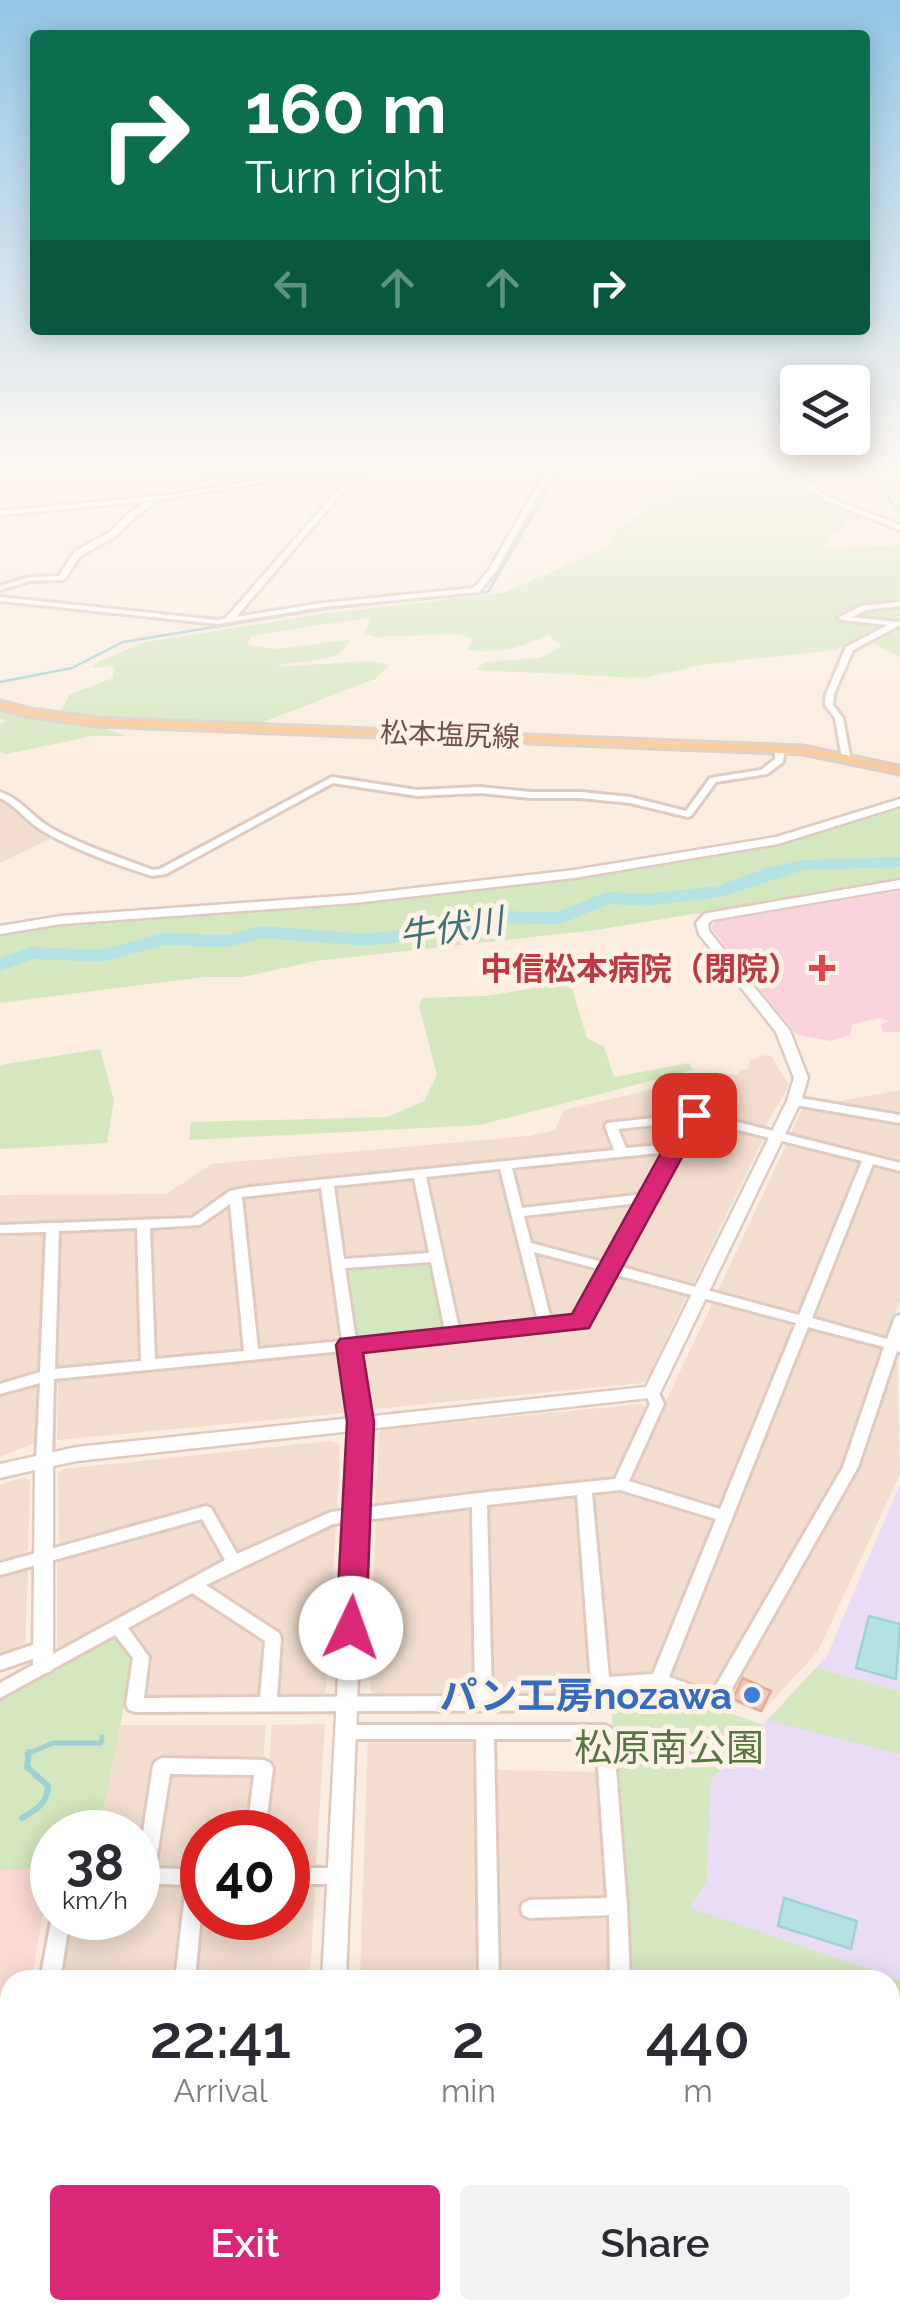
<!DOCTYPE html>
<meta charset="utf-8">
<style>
:root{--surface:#fff;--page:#f2f2f3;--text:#2b2b33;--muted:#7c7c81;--accent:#db2777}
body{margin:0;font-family:Raleway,"Noto Sans JP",sans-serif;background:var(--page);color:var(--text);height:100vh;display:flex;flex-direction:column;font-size:38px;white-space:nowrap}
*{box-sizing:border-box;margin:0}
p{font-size:32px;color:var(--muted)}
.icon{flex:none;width:55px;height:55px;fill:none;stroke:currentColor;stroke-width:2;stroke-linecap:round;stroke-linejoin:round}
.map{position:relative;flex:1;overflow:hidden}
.sheet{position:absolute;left:0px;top:1970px;width:900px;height:350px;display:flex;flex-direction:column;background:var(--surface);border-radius:30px 30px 0 0;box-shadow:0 5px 25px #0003}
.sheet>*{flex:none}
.hud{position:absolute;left:30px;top:30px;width:840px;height:305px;border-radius:10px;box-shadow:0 5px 25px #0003;background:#0b6e4f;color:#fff;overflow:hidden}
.controls{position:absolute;left:780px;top:365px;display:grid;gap:20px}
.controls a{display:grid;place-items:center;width:90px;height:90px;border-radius:10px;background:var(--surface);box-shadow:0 5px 25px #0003;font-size:50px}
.speed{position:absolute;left:30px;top:1810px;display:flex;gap:20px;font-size:50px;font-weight:700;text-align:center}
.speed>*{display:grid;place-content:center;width:130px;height:130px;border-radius:50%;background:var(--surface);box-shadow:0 5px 25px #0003;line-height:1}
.speed small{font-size:25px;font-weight:400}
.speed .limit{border:15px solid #d22;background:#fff;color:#111}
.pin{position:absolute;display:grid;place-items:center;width:85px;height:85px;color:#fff;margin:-42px;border-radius:20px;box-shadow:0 5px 15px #0006}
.me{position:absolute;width:110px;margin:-55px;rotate:3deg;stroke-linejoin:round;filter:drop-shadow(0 0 8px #0008)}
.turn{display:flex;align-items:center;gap:35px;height:210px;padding:0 50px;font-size:45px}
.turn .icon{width:130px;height:130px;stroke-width:2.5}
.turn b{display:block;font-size:70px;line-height:85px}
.lanes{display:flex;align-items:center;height:95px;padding:0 50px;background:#0003;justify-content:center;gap:50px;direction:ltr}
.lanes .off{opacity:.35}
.eta{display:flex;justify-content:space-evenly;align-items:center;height:170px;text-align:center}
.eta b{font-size:60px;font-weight:600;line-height:70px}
.button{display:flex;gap:20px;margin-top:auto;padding:20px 50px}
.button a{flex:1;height:115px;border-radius:10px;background:var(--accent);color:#fff;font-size:40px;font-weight:600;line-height:115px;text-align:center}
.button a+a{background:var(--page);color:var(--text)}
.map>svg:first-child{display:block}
.residential{fill:#f2ddce}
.commercial{fill:#fbdad3}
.education{fill:#eadcf7}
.medical{fill:#f8d3dc}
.green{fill:#d4e7bf}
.water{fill:#b5e2e3;stroke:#9cd2d4;stroke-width:2.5}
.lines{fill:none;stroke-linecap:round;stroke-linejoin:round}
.stream-far2{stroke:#9cd2d4;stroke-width:2.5}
.stream-far1{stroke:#9cd2d4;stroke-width:5}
.stream{stroke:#9cd2d4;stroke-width:6}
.river{fill:#b5e2e3;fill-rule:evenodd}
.building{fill:#efc7b8;stroke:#e1ab99;stroke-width:2.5}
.minor-casing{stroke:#e0cabf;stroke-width:6}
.tertiary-casing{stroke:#e0cabf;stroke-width:5}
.primary-casing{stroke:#d7cecc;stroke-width:5}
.minor{fill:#fff;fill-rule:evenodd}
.tertiary{fill:#fff;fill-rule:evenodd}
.primary{fill:#f8c999;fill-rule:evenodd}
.route{fill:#db2777;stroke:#8e194d;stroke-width:2.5}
.health-dot{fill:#e0444e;stroke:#fef1e5;stroke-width:4}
.shop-dot{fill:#3f7fe0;stroke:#fef1e5;stroke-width:4}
.labels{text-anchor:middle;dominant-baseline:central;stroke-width:10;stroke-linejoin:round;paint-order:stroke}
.far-street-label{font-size:28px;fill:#705148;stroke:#fef1e5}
.health-label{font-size:32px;font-weight:bold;fill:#be3a42;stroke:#fef1e5;text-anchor:end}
.water-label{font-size:35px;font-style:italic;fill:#3d7376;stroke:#fef1e5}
.near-shop-label{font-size:38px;font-weight:bold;fill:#366cbe;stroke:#fef1e5;text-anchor:end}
.near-park-label{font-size:38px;fill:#577641;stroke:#fef1e5}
</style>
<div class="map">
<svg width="900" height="2320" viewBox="0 0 900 2320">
<rect width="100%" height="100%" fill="#fbeddf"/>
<!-- residential -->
<g class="residential">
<path d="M 0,797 L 19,806 L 30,823 L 56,836 L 0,863 Z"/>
<path d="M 766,1055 L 771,1056 L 789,1085 L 764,1129 L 689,1110 L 684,1115 L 606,1124 L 614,1146 L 611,1149 L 233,1188 L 191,1219 L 0,1224 L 0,1196 L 4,1195 L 166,1194 L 212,1164 L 529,1136 L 555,1130 L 564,1110 L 721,1073 L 738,1075 L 741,1069 L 748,1069 L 750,1060 Z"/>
<path d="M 900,1090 L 900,1115 L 829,1103 Z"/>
<path d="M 808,1106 L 900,1123 L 900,1163 L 793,1137 L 791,1133 L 803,1107 Z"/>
<path d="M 700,1120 L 761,1135 L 763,1139 L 693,1284 L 620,1268 L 619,1264 L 695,1121 Z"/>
<path d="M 675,1122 L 680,1126 L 668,1143 L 629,1148 L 623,1146 L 618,1131 Z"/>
<path d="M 791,1144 L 856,1160 L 861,1165 L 801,1312 L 793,1314 L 718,1291 L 786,1145 Z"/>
<path d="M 659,1152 L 666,1156 L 644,1194 L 531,1208 L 524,1206 L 514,1170 Z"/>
<path d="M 874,1166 L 900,1171 L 900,1300 L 887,1336 L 880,1338 L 817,1321 L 813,1315 Z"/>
<path d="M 497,1169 L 503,1172 L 540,1318 L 537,1322 L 463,1329 L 455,1325 L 425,1180 Z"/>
<path d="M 408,1179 L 413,1181 L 428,1249 L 423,1253 L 344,1258 L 334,1189 Z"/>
<path d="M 316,1188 L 322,1191 L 342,1338 L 260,1349 L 255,1347 L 243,1198 Z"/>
<path d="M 631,1203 L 636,1207 L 608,1260 L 602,1263 L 533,1241 L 527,1218 L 532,1214 Z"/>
<path d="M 223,1207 L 231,1208 L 242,1347 L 238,1351 L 160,1359 L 153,1355 L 151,1230 L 195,1226 Z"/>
<path d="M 133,1228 L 138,1230 L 140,1357 L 61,1369 L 55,1365 L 60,1233 L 66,1229 Z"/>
<path d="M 41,1231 L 46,1233 L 42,1367 L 0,1384 L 0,1232 Z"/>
<path d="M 541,1255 L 597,1269 L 600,1274 L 573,1319 L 551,1316 L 535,1258 Z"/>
<path d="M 618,1275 L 683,1293 L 686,1297 L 647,1380 L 642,1383 L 374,1409 L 369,1407 L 361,1352 L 366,1348 L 585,1327 L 612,1277 Z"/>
<path d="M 717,1303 L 790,1322 L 793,1327 L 722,1506 L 715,1509 L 634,1483 L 630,1477 L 712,1304 Z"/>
<path d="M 813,1328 L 878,1346 L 882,1351 L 842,1466 L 715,1687 L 707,1689 L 673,1677 L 670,1672 L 807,1330 Z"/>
<path d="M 897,1350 L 900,1474 L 818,1651 L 761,1713 L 726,1700 L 856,1470 Z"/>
<path d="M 334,1351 L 340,1354 L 347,1409 L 343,1413 L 57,1440 L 58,1380 L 63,1377 Z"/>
<path d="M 32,1384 L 37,1386 L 35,1443 L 0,1457 L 0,1394 Z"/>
<path d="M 641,1404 L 647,1408 L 611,1481 L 375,1504 L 379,1433 L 384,1429 Z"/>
<path d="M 331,1441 L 340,1446 L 337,1510 L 245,1554 L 236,1553 L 210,1505 L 64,1546 L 59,1543 L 58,1473 L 64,1469 Z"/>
<path d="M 21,1478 L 30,1480 L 28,1551 L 0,1564 L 0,1485 Z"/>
<path d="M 598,1491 L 622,1491 L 711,1519 L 713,1524 L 653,1671 L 648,1675 L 613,1675 L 607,1671 L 592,1499 Z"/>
<path d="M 570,1495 L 576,1498 L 593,1691 L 588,1697 L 501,1698 L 490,1691 L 487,1508 L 492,1501 Z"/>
<path d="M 464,1505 L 470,1509 L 474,1690 L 469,1696 L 376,1697 L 370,1691 L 376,1515 Z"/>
<path d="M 196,1521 L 203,1522 L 223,1558 L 221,1565 L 65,1651 L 57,1648 L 57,1564 L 62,1557 Z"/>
<path d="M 336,1522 L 326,1693 L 322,1698 L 280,1699 L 273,1694 L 278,1637 L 205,1588 L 208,1580 Z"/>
<path d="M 22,1568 L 28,1572 L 25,1642 L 21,1648 L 0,1656 L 0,1575 Z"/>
<path d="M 188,1591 L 195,1592 L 265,1639 L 262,1694 L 258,1699 L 149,1699 L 143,1694 L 150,1655 L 130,1630 L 131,1623 Z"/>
<path d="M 325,1724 L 316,1863 L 312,1868 L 288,1868 L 288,1832 L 264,1832 L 272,1725 Z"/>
<path d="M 120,1725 L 266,1725 L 263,1760 L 158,1760 L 142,1863 L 138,1866 L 138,1832 L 99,1832 Z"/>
<path d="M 469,1737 L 476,1744 L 480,1980 L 360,1980 L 368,1738 Z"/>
<path d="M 492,1770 L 598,1772 L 613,1962 L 609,1980 L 498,1980 Z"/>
<path d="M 175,1771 L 250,1772 L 255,1777 L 249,1832 L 202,1832 L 202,1870 L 164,1870 L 156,1864 L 168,1776 Z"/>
<path d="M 288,1883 L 310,1883 L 315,1889 L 310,1980 L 193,1980 L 202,1892 L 202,1918 L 288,1918 Z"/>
<path d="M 138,1884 L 181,1885 L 185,1889 L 175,1980 L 59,1980 L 69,1918 L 138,1918 Z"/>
<path d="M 346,2310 L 566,2310 L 567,2318 L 346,2320 Z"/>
</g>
<!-- commercial -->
<path class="commercial" d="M 0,1869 L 51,1869 L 31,1980 L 10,1980 L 10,2040 L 0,2040 Z"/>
<!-- education -->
<path class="education" d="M 900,1484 L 900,2184 L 890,2180 L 890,1980 L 631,1980 L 632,1958 L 707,1881 L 711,1780 L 827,1656 Z"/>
<!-- medical -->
<path class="medical" d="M 900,891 L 900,1032 L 883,1032 L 881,1025 L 888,1021 L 881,1018 L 852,1024 L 850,1035 L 831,1041 L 797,1035 L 711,928 L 717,921 Z"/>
<!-- green -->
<g class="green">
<path d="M 778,467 L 793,470 L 865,519 L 845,521 L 846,527 L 825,540 L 824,549 L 900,545 L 900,657 L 863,638 L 836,650 L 706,664 L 643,678 L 476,670 L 485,662 L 540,658 L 562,646 L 548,635 C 521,648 497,654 467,650 L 473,639 L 459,634 L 376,637 L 365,634 L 370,619 L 359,619 L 251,636 L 247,644 L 274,649 L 349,640 C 341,667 295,658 276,667 L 368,661 L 390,665 L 375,679 L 260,723 L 60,714 L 69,695 L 113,678 L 114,666 L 92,668 L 97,662 L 146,642 L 323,614 L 503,593 L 609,547 L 615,531 L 692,480 L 740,469 Z"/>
<path d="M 0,707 L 108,724 L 109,730 L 126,736 L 92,736 L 7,754 L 0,752 L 0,724 L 6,721 L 0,719 Z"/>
<path d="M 900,806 L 900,880 L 596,930 L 316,961 L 243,977 L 204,977 L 0,1003 L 0,935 L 90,921 L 345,903 L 604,874 L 771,846 Z"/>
<path d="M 570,982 L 587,1038 L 604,1047 L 614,1077 L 689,1063 L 693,1070 L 480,1125 L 189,1140 L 191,1122 L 388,1117 L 424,1101 L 437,1075 L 419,1006 L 422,998 L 486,996 Z"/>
<path d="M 100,1049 L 114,1100 L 107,1143 L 0,1149 L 0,1065 Z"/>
<path d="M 424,1261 L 430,1264 L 443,1325 L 438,1331 L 355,1337 L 346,1271 Z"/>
<path d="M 108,1636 L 117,1637 L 133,1661 L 99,1832 L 52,1832 L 52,1869 L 0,1869 L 0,1696 Z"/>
<path d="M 816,1668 L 900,1692 L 900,1755 L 768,1720 Z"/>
<path d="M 614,1689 L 665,1690 L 763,1725 L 711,1780 L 707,1881 L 690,1908 L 900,1980 L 900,2184 L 890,2180 L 890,1980 L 631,1980 L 633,1967 L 610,1695 Z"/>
</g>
<!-- water -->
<g class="water">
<path d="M 869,1616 L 900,1624 L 896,1679 L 856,1668 Z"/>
<path d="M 784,1898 L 857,1921 L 851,1949 L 778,1926 Z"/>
</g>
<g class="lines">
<!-- stream-far2 -->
<g class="stream-far2">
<path d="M 846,462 L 879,483 L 900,514"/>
<path d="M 0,682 L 72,668 L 123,642 L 325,609 L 488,592 L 564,462"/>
</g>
<!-- stream-far1 -->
<path class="stream-far1" d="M 27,1754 L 53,1743 L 101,1743 L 102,1737"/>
<!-- stream -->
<path class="stream" d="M 22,1818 C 36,1810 47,1804 48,1786 L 27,1767 L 29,1752"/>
<!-- river -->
<path class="river" d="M 900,857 L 900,867 L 804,870 L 721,897 L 645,906 L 609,904 L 560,924 L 496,923 L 465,933 L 368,946 L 262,938 L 229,947 L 164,945 L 102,962 L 33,959 L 0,971 L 0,958 L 31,947 L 101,950 L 163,933 L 228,935 L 262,926 L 368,934 L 462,922 L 494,911 L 557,912 L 607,892 L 645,894 L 718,886 L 765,868 L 804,860 Z"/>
</g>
<!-- building -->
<path class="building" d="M 743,1678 L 771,1691 L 761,1711 L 733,1699 Z"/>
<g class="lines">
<defs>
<g id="minor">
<path d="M 265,462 L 274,462 L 199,487 L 194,486 Z"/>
<path d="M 362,462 L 375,462 L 366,465 L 236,617 L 323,603 L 474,588 L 489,570 L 551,462 L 557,462 L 496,571 L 479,592 L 323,607 L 218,624 L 0,601 L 0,597 L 218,620 L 226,618 L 359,466 L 158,500 L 135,517 L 116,536 L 80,556 L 64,580 L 30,581 L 0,590 L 0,586 L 29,577 L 59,576 L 74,552 L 110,532 L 129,513 L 148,501 L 0,515 L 0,511 L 172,495 Z"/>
<path d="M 736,462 L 747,462 L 796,473 L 829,498 L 900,525 L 900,530 L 825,500 L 792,476 Z"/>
<path d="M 900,602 L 900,606 L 866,610 L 852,617 L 897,622 L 900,622 L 900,625 L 853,650 L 834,694 L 833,705 L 843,718 L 850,756 L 842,758 L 835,718 L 825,705 L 826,694 L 846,647 L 888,625 L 842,620 L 838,618 L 861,606 Z"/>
<path d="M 780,746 L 785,749 L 783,762 L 767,774 L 716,782 L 691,816 L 688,817 L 630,803 L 581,798 L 531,798 L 480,793 L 417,796 L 333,783 L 166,874 L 152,876 C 115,864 77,851 43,831 C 27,822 17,806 0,798 L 0,792 C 21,799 32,817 51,828 C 83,846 119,857 153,870 L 160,869 L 332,777 L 417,790 L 480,787 L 531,792 L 581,792 L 630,797 L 686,811 L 710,778 L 761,770 L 775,759 L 775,749 Z"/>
<path d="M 794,1097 L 900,1115 L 900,1123 L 790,1104 L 788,1101 L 790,1098 Z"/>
<path d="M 694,1111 L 900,1163 L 900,1171 L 873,1164 L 812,1318 L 887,1339 L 895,1317 L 900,1315 L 900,1352 L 897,1351 L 858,1467 L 722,1706 L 716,1708 L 659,1688 L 609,1691 L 609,1703 L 606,1708 L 600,1710 L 135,1712 L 129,1710 L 126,1705 L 133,1658 L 115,1635 L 0,1698 L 0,1683 L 225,1560 L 202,1519 L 0,1575 L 0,1563 L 206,1506 L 211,1508 L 237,1554 L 331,1512 L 479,1493 L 615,1479 L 650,1404 L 645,1393 L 647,1389 L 657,1389 L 664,1404 L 629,1481 L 720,1509 L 796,1323 L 613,1274 L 585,1325 L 357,1349 L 367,1422 L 365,1426 L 355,1426 L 353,1422 L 343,1351 L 54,1379 L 52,1461 L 49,1465 L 44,1467 L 39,1465 L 36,1461 L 40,1383 L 0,1394 L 0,1384 L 40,1372 L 46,1232 L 0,1233 L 0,1225 L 192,1218 L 230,1191 L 250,1187 L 614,1150 L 605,1126 L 607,1123 L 689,1114 ZM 698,1120 L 862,1161 L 799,1315 L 618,1266 ZM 684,1122 L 672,1144 L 626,1148 L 618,1129 ZM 668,1152 L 644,1194 L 522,1208 L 512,1168 ZM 500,1169 L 538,1321 L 459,1329 L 426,1177 ZM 414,1178 L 429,1253 L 344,1259 L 334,1186 ZM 321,1188 L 342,1341 L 258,1349 L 242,1197 ZM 639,1203 L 606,1263 L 531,1243 L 524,1216 ZM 230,1204 L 244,1351 L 155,1359 L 150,1228 L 200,1225 ZM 137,1228 L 141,1361 L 55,1369 L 59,1231 ZM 534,1252 L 602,1270 L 575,1318 L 551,1320 ZM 431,1262 L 445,1331 L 356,1340 L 345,1268 ZM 808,1327 L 884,1347 L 843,1467 L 712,1692 L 669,1677 ZM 620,1490 L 716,1519 L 653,1674 L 609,1677 L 592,1493 ZM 577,1495 L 592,1696 L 492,1696 L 487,1505 ZM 472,1507 L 475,1696 L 277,1697 L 281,1638 L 279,1633 L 206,1585 L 333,1524 ZM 192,1593 L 265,1641 L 260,1697 L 144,1698 L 149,1657 L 128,1628 Z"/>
<path d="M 41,1642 L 47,1644 L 49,1649 L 47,1654 L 0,1670 L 0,1656 Z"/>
<path d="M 347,1725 L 604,1725 L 610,1727 L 613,1732 L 627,1906 L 630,1980 L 610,1980 L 609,1915 L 530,1918 L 523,1915 L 521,1909 L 523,1903 L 530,1900 L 607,1898 L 596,1739 L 494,1739 L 499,1980 L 479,1980 L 476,1739 L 347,1739 L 341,1737 L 338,1732 L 341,1727 Z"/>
<path d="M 162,1758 L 264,1760 L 270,1763 L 273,1768 L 265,1832 L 247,1832 L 254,1775 L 170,1774 L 155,1868 L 202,1870 L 202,1904 L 195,1980 L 175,1980 L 186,1885 L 138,1883 L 138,1865 L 153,1766 L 156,1761 Z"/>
<path d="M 288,1868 L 339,1868 L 346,1870 L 348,1876 L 346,1882 L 339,1884 L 288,1884 Z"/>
<path d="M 52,1916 L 70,1918 L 60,1980 L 40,1980 Z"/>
<path d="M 10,2203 L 10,2275 L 8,2281 L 0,2284 L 0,2212 L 2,2206 Z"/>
<path d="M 0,2301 L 10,2301 L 10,2310 L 145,2310 L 142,2318 L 137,2320 L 0,2320 Z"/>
<rect x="567" y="2310" width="22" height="10"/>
</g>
<g id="tertiary">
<path d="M 900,799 L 900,806 L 778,844 L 574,878 L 354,903 L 61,924 L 0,934 L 0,926 L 61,916 L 354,895 L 574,870 L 776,837 Z"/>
<path d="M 900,880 L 900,888 L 712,920 L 708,924 L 709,931 L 790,1031 L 808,1078 L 801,1101 L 658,1397 L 368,1429 L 346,1980 L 322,1980 L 351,1431 L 77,1461 L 53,1466 L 53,1666 L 50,1672 L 43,1674 L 36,1672 L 33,1666 L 35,1470 L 0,1478 L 0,1464 L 77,1447 L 353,1418 L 360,1416 L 365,1417 L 646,1387 L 787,1101 L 794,1078 L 776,1032 L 699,934 L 696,923 L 704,914 L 708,913 Z"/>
<rect x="306" y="2310" width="26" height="10"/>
</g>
<path id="primary" d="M 0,701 L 31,709 L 97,718 L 803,746 L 900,766 L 900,774 L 803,754 L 97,726 L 30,717 L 0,709 Z"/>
</defs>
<!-- minor casing -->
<use href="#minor" class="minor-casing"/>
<!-- tertiary casing -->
<use href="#tertiary" class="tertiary-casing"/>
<!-- primary casing -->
<use href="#primary" class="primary-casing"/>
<!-- minor -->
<use href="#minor" class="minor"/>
<!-- tertiary -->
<use href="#tertiary" class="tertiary"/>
<!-- primary -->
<use href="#primary" class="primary"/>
</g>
<!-- sky -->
<linearGradient id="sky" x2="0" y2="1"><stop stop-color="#93c6e6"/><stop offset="0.59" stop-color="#fdf7f1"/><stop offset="1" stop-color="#fdf7f1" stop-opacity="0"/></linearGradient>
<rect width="900" height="786" fill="url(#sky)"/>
<!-- route -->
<path class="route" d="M 694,1109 L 705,1115 L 589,1328 L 363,1353 L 374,1422 L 366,1628 L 362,1636 L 351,1640 L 341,1636 L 336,1628 L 347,1422 L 336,1345 L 340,1339 L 572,1314 L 682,1115 Z"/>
<!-- markers -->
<path class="health-dot" d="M817 953h10v10h10v10h-10v10h-10v-10h-10v-10h10z"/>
<circle class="shop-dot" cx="752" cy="1695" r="10"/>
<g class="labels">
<!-- far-street labels -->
<g class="far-street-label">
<text transform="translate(450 735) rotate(2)">松本塩尻線</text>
</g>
<!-- health labels -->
<g class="health-label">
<text x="800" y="968">中信松本病院（閉院）</text>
</g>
<!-- water labels -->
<g class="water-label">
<text transform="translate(451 928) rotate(-9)">牛伏川</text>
</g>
<!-- near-shop labels -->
<g class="near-shop-label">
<text x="732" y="1695">パン工房nozawa</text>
</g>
<!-- near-park labels -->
<g class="near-park-label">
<text x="669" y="1747">松原南公園</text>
</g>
</g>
</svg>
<div class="controls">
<a><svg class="icon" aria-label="layers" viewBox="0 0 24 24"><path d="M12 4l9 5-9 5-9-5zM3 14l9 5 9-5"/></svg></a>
</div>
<div class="speed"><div>38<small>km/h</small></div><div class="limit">40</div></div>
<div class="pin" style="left:694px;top:1115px;background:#d93025"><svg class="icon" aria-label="arrive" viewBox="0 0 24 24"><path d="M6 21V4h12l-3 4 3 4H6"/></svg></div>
<svg class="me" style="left:351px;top:1628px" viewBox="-20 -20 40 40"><circle r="19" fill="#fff"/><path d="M0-13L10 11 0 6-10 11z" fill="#db2777"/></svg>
<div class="hud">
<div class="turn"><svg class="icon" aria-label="right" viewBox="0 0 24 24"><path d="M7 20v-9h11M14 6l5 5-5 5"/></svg><div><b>160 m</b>Turn right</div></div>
<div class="lanes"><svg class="icon off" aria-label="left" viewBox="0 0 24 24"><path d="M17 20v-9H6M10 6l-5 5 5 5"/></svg><svg class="icon off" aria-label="ahead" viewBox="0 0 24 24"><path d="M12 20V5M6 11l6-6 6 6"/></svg><svg class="icon off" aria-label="ahead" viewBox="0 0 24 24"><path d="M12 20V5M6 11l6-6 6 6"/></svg><svg class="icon" aria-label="right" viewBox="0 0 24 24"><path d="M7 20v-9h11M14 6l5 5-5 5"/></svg></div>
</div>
<section class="sheet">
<div class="eta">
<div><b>22:41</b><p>Arrival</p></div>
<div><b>2</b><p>min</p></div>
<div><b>440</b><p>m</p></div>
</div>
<div class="button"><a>Exit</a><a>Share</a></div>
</section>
</div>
